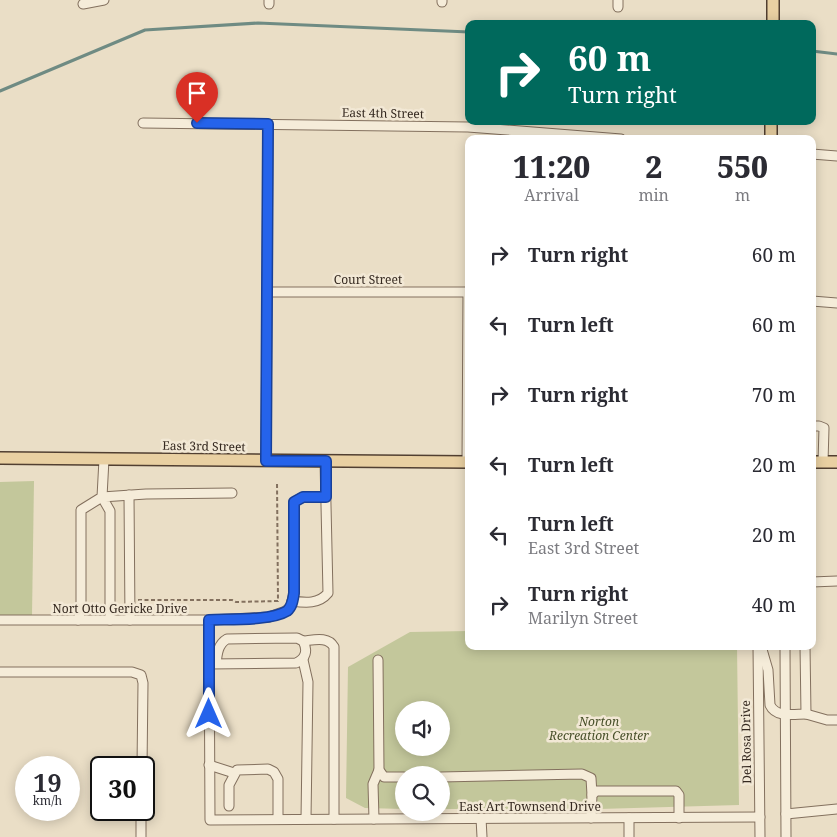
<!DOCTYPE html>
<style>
:root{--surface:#fff;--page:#f7f7f7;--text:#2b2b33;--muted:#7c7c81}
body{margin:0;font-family:"Noto Serif",serif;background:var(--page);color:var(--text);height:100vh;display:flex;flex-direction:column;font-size:19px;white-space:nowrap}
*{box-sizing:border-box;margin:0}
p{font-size:16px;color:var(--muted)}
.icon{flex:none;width:28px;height:28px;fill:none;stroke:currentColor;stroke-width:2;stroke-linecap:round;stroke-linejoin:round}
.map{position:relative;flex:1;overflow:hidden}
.drawer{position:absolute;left:465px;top:135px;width:351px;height:515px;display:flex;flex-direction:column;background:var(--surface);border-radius:10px;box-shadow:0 2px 12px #0003}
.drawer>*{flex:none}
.top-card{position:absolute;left:465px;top:20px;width:351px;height:105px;border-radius:10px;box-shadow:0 2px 12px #0003;background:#00695c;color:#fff;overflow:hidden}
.tools{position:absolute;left:395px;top:701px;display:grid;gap:10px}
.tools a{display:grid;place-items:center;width:55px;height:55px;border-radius:50%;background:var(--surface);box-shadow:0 2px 12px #0003;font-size:25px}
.speed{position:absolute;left:15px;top:756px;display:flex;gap:10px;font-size:25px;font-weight:700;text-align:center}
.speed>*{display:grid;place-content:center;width:65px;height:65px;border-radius:50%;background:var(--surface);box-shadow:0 2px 12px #0003;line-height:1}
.speed small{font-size:12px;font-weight:400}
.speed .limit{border:2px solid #111;border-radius:8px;background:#fff;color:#111}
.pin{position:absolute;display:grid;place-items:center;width:42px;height:42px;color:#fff;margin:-51px -21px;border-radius:50% 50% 50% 0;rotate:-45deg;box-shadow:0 0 5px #0007}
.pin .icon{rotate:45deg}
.me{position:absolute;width:55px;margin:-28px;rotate:0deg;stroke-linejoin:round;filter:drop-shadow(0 0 4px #0008)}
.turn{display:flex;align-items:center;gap:18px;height:105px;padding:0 20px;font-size:22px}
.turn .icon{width:65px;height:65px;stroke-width:2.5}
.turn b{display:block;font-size:35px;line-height:42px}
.eta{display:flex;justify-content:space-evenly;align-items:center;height:85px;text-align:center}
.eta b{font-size:30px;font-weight:800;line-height:35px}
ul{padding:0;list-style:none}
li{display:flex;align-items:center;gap:15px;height:70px;padding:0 20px}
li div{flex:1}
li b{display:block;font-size:19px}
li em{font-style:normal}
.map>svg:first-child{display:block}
.green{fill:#c3c79b;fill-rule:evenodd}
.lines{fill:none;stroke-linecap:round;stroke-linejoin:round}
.stream{stroke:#6f8b83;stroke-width:3}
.minor-casing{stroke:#83705e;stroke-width:11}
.major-casing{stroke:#513f31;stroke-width:14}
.path{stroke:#83705e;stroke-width:2;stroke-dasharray:4 2.5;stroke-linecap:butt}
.minor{stroke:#f5ecd9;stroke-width:9}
.major{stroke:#e9d0a2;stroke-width:11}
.route-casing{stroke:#184099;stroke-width:12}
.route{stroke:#2563eb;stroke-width:9}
.labels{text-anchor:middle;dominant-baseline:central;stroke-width:5;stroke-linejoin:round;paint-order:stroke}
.street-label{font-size:12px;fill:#352920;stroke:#f2e8d5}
.park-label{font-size:12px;font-style:italic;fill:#474f29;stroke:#f2e8d5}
</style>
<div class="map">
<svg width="837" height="837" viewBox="0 0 837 837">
<rect width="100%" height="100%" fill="#eadec6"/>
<!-- green -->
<g class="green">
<path d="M 34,481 L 32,616 L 0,616 L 0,482 Z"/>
<path d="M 469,631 L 469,646 L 737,646 L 739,805 L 599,809 L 441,809 L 441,775 L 404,775 L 404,809 L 365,808 L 346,798 L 348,667 L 410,632 ZM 404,710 L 441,710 L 441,748 L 404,748 Z"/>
</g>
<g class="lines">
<!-- stream -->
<g class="stream">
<path d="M 812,51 L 837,54"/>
<path d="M 0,91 L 145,30 L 258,23 L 469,32"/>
</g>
<defs>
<g id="minor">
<path d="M 269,0 L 269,4"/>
<path d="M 442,2 L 442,0"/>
<path d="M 83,4 L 104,0"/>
<path d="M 618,7 L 618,0"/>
<path d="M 143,123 L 468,127 L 621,139"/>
<path d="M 812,154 L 837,156"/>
<path d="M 267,292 L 469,292"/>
<path d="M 812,301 L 837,303"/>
<path d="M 812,426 L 819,426 L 824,428 L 823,462"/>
<path d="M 266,461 L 268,124"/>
<path d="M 467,462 L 468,292"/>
<path d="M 129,495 L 130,620"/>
<path d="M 812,582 L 837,581"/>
<path d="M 292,601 C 306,603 319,604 328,593 L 325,461"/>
<path d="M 0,620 L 209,620 L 269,617 L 286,611 L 291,606 L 294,593 L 294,502 L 303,497 L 326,497"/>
<path d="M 78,620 L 81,610 L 81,510 L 102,497 L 104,459"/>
<path d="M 110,620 L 110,511 L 102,497 L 146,494 L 232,493"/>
<path d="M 209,620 L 210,820 L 760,817"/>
<path d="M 303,641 C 314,640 328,636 334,647 L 334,819"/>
<path d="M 758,646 L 760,837"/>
<path d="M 761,646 L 768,670 L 770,705 C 776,718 794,714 806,714 L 805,646"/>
<path d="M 785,646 L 786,837"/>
<path d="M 303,660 L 308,682 L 306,819"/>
<path d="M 378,660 L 379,770 L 384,777 L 404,777"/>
<path d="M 209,664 L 296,663 C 306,659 308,650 303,641 L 297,638 L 227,639 C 218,644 217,654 216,664"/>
<path d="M 0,672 L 132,672 L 141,675 L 143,683 L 142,768"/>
<path d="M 806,714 L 827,720 L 837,720"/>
<path d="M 209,765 L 234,773"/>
<path d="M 441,777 L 582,774 L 591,778 L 592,795"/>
<path d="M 229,806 L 229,785 L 237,770 L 268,769 L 274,772 L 278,779 L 278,819"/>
<path d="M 786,814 L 837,809"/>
<path d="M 481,818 L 482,837"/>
<path d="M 591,818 L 592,795 L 596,791 L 676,791 L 679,795 L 679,818"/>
<path d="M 629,818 L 629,837"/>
<path d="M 374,819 L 373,784 L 379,770"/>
<path d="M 141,837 L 141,810"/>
</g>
<g id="major">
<path d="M 773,24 L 773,0"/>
<path d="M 771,139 L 771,121"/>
<path d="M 0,458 L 469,462"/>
<path d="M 812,462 L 837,462"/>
</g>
</defs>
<!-- minor casing -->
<use href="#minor" class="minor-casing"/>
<!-- major casing -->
<use href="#major" class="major-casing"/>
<!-- path -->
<path class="path" d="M 138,600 L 232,600 L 236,602 L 278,601 L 277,482"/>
<!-- minor -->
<use href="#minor" class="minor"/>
<!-- major -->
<use href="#major" class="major"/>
</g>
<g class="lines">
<defs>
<path id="route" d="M 197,123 L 268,124 L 266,461 L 326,461 L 326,497 L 303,497 L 294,502 L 294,593 C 293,600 292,607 287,611 C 271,621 228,619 209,620 L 209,714"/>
</defs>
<!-- route casing -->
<use href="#route" class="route-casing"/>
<!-- route -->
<use href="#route" class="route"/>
</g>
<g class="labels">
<!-- street labels -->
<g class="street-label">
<text transform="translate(383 113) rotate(1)">East 4th Street</text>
<text x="368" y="279">Court Street</text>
<text transform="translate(204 446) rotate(1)">East 3rd Street</text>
<text x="120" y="608">Nort Otto Gericke Drive</text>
<text transform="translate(746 742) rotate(-91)">Del Rosa Drive</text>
<text x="530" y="806">East Art Townsend Drive</text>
</g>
<!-- park labels -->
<g class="park-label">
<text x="599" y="721">Norton<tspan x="599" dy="14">Recreation Center</tspan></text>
</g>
</g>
</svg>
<div class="tools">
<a><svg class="icon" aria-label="sound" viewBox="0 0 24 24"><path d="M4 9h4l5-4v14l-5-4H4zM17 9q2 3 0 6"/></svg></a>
<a><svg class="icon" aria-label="search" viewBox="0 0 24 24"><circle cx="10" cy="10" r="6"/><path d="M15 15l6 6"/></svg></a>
</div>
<div class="speed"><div>19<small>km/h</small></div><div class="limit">30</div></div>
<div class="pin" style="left:197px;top:123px;background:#d93025"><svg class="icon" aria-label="arrive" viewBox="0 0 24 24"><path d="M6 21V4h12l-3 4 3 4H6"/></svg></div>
<svg class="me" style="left:209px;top:714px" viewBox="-20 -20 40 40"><path d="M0-17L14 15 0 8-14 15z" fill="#2563eb" stroke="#fff" stroke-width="4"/></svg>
<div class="top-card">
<div class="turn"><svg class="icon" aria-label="right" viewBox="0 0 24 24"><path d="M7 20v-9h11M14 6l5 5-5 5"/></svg><div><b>60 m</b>Turn right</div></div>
</div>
<section class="drawer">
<div class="eta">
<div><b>11:20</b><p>Arrival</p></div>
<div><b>2</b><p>min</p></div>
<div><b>550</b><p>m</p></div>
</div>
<ul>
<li><svg class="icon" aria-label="right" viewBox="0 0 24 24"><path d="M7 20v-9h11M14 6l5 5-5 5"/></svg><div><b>Turn right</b></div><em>60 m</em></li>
<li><svg class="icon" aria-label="left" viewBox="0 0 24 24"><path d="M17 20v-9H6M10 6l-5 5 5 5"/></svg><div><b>Turn left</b></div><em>60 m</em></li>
<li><svg class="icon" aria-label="right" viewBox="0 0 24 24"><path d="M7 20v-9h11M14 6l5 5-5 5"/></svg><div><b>Turn right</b></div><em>70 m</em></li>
<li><svg class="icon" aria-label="left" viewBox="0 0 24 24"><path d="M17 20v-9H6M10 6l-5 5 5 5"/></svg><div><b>Turn left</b></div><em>20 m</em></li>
<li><svg class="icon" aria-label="left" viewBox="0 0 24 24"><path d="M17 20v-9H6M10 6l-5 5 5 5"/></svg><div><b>Turn left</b><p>East 3rd Street</p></div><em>20 m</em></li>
<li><svg class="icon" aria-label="right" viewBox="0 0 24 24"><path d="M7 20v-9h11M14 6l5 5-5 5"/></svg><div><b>Turn right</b><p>Marilyn Street</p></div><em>40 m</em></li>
</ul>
</section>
</div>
